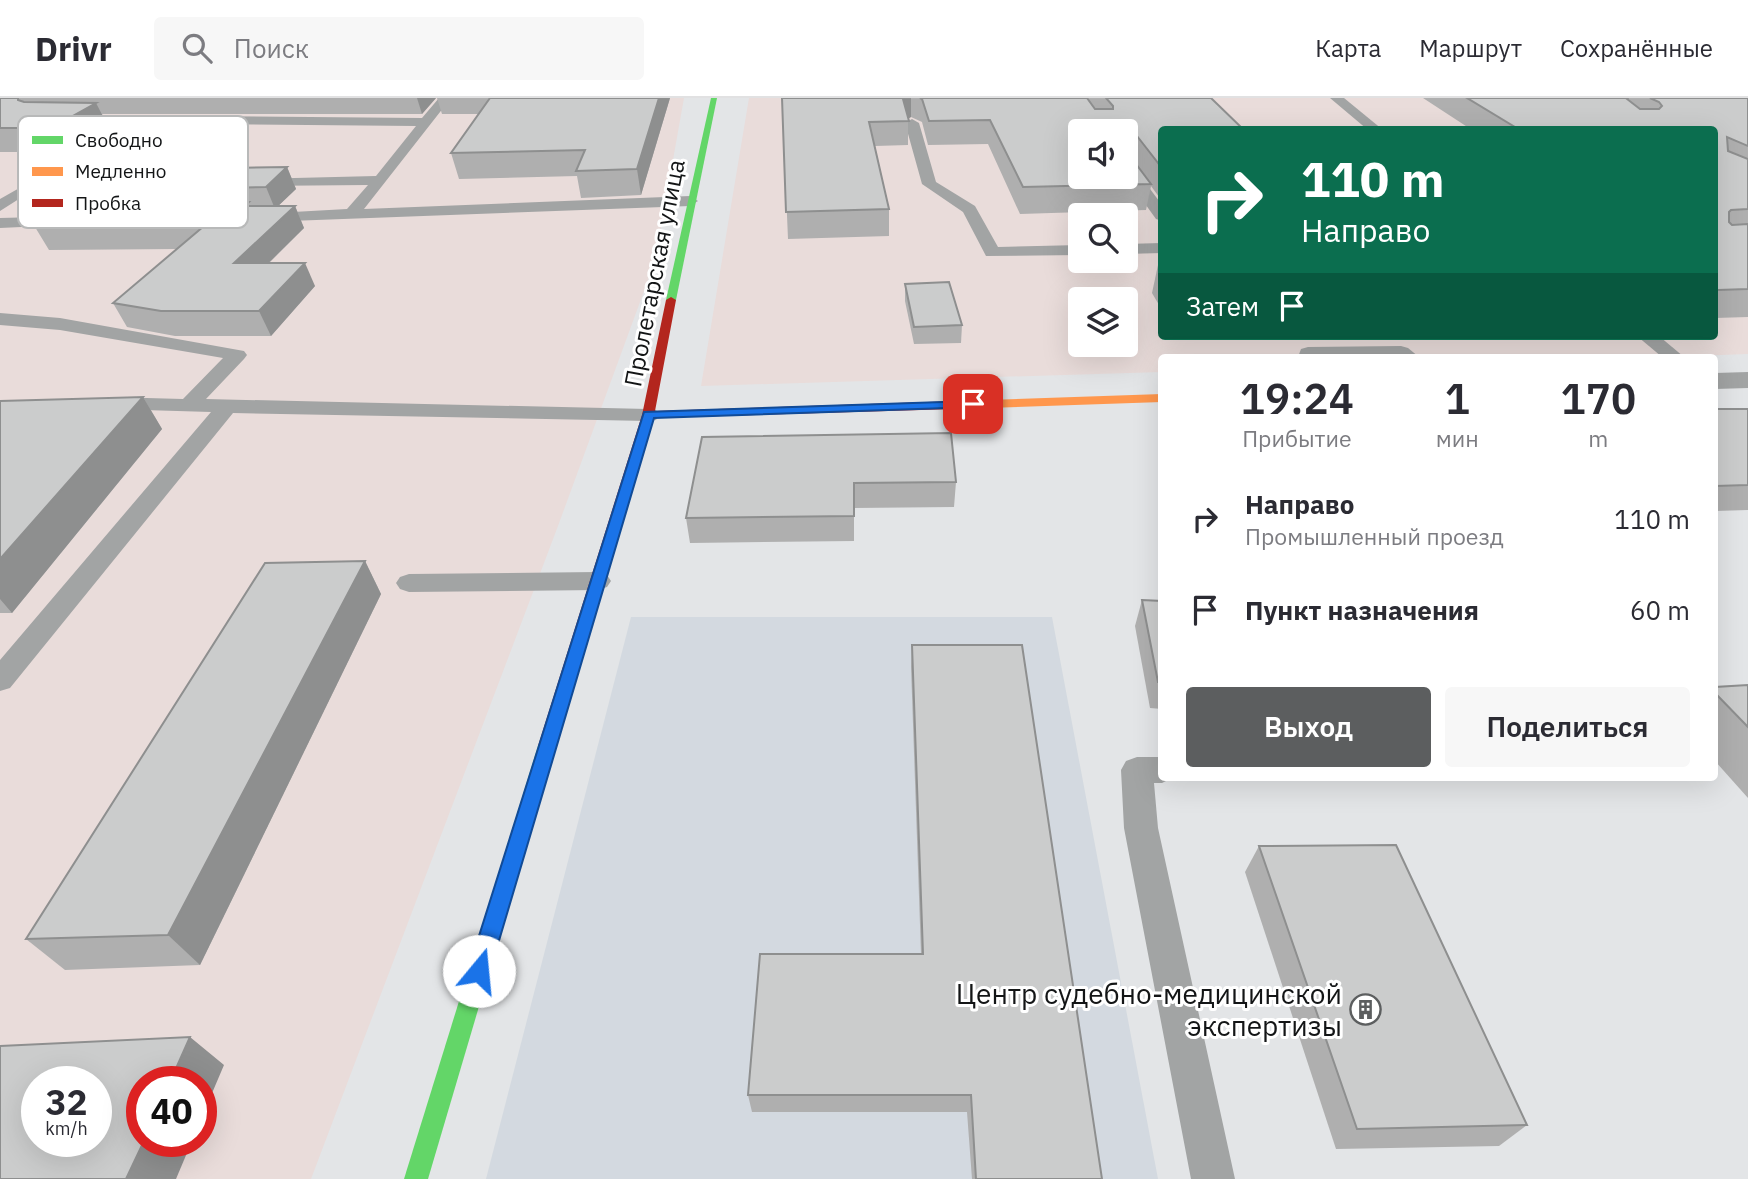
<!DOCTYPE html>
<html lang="ru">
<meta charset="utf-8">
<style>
:root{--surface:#fff;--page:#f7f7f7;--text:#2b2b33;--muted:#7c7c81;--line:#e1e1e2;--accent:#5c5e5f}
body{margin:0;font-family:"IBM Plex Sans",sans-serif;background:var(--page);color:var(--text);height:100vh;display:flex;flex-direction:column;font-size:26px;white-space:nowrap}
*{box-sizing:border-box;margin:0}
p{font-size:23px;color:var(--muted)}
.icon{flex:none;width:38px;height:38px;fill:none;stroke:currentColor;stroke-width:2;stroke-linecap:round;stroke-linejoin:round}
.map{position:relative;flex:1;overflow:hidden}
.drawer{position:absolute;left:1158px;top:256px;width:560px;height:427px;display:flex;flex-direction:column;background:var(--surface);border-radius:7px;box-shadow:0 7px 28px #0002}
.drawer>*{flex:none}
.hud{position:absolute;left:1158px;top:28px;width:560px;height:214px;border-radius:7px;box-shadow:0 7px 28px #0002;background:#0b6e4f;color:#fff;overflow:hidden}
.buttons{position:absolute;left:1068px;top:21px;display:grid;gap:14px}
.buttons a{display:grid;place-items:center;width:70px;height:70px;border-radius:7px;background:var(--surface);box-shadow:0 7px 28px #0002;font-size:35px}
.speed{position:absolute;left:21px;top:968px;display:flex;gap:14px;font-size:35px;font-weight:700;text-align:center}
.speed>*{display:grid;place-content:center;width:91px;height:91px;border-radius:50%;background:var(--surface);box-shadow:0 7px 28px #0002;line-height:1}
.speed small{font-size:18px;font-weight:400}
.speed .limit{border:10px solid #d22;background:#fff;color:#111}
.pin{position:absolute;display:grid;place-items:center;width:60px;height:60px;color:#fff;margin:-30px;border-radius:14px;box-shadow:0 4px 10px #0006}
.me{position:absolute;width:77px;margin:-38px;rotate:17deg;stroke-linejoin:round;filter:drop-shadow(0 0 5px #0008)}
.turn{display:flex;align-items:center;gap:24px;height:147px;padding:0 28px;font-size:32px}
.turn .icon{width:91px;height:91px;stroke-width:2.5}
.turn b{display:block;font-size:49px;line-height:60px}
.then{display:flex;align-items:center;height:66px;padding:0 28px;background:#0003;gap:14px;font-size:26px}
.eta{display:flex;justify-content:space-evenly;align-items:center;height:119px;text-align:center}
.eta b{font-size:42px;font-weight:600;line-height:49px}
.action{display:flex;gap:14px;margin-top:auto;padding:14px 28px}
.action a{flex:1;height:80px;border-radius:7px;background:var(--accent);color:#fff;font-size:28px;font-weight:600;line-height:80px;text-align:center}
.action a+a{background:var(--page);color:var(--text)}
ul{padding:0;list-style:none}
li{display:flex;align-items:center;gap:21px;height:91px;padding:0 28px}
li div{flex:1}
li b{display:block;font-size:26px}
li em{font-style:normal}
header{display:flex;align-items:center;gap:42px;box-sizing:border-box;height:98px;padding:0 35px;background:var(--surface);border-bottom:2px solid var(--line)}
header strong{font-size:33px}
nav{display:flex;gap:38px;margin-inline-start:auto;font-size:24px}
.search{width:490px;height:63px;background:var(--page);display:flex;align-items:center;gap:18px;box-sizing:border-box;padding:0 24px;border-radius:7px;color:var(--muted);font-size:26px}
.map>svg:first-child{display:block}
.industrial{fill:#e9dcda;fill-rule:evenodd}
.built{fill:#d3d9e0}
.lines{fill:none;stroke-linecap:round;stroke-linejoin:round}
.lane{fill:#a2a4a4;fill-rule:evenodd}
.street{fill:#a2a4a4;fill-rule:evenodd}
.fast{fill:#63d668;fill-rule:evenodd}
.slow{fill:#ff974d;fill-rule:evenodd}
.jam{fill:#b3261e;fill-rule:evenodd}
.wall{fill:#afafaf}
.shaded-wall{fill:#8e8f8f}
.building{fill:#cbcccc;stroke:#8e8f8f;stroke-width:2;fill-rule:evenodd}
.route{fill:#1a73e8;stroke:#114b97;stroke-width:2}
.labels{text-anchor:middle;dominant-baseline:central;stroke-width:6;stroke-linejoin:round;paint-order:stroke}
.street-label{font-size:24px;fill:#131516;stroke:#fff}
.near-poi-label{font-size:28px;fill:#131516;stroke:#fff;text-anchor:end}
.key{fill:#fff;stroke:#b8b9b9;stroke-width:2}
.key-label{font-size:19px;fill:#131516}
</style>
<header>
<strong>Drivr</strong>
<div class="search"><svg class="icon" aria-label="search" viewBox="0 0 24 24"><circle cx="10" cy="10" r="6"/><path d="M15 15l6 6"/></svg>Поиск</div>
<nav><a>Карта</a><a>Маршрут</a><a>Сохранённые</a></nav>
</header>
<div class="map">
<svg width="1748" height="1081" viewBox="0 0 1748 1081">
<rect width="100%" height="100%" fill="#e3e5e7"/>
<!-- industrial -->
<g class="industrial">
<path d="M 0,0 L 684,0 L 655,163 L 558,428 L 311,1081 L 0,1081 ZM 37,984 L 96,984 L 96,1043 L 37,1043 ZM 142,984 L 201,984 L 201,1043 L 142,1043 Z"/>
<path d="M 749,0 L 1660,0 L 1748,45 L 1748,256 L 1665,259 L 1162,259 L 1162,274 L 701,288 ZM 1162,32 L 1715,32 L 1715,238 L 1162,238 ZM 1080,33 L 1125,33 L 1125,79 L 1080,79 ZM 1080,117 L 1125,117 L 1125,163 L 1080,163 ZM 1080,201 L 1125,201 L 1125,247 L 1080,247 Z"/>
</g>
<!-- built -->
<path class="built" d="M 631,519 L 1052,519 L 1158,1081 L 486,1081 Z"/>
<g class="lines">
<!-- lane -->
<g class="lane">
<path d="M 439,0 L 451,0 L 364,111 L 690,98 L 698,103 L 690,108 L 263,124 L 255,119 L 257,116 L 347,111 L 368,87 L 254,88 L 249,87 L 247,84 L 249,81 L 376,78 L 416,28 L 69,25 L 63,21 L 69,17 L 422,20 Z"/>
<path d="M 1330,0 L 1344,0 L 1383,32 L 1368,32 Z"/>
<path d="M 912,21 L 919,25 L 936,84 L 975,108 L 998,149 L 1080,147 L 1080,157 L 986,158 L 963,114 L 922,86 L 905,25 Z"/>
<path d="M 1125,63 L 1130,64 L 1162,107 L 1162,123 L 1156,121 L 1125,78 Z"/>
<path d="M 136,82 L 141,83 L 143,86 L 141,89 L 33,92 L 0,113 L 0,101 L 30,84 Z"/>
<path d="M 79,118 L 87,123 L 85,126 L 0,130 L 0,120 Z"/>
<path d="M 1162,145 L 1162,155 L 1125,156 L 1125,146 Z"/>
<path d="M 0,215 L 60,220 L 244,253 L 247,257 L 244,261 L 206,301 L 648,311 L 656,312 L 659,317 L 656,322 L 648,323 L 233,315 L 10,590 L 0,593 L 0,562 L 211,314 L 110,311 L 103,309 L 99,305 L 103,301 L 110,299 L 183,301 L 223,260 L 60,232 L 0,227 Z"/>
<path d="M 1637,238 L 1659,238 L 1684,259 L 1662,259 Z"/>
<path d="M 1401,248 L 1408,250 L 1419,259 L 1298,259 L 1301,251 L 1308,249 Z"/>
<path d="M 598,474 L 607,477 L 611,483 L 607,489 L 598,492 L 409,494 L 400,491 L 396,485 L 400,479 L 409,476 Z"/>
<path d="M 1137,659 L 1162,659 L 1162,679 L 1174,679 L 1162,685 L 1154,685 L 1158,730 L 1235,1081 L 1191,1081 L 1124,730 L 1121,672 L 1126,663 Z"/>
</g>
<!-- street -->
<path class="street" d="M 1748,274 L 1748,290 L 1715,291 L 1715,275 Z"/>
<!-- fast -->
<g class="fast">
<path d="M 711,0 L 717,0 L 676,202 L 671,205 L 666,202 Z"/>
<path d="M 547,641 L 553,643 L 556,648 L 428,1081 L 404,1081 L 538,648 L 541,643 Z"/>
</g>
<!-- slow -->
<path class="slow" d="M 1162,296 L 1162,304 L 988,310 L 982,306 L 988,302 Z"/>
<!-- jam -->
<path class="jam" d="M 671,199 L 676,202 L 655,313 L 988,302 L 994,306 L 988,310 L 653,320 L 556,648 L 553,653 L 547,655 L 541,653 L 538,648 L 642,317 L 666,202 Z"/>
</g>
<!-- wall -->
<g class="wall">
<path d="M 0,0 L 436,0 L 422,16 L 102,16 L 108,28 L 64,54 L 0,54 Z"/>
<path d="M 437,0 L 670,0 L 641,97 L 581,100 L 577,78 L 459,81 L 451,55 L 479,16 L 442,16 Z"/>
<path d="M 782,0 L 1211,0 L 1162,32 L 1162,103 L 1151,88 L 1146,112 L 1020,116 L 988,46 L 928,47 L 922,24 L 911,19 L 908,20 L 908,47 L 875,48 L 889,111 L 889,138 L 788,141 Z"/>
<path d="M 1423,0 L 1748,0 L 1748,219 L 1715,220 L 1715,32 L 1472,32 Z"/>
<path d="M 287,69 L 296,91 L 278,108 L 295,108 L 304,130 L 269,165 L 315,188 L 271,238 L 175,238 L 127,229 L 113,205 L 177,151 L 49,152 L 35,129 L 97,108 L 88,93 Z"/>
<path d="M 1158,167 L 1162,167 L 1162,212 L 1152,195 Z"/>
<path d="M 905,186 L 962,227 L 961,245 L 914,246 L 905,203 Z"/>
<path d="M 143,299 L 162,331 L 12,515 L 0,515 L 0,303 Z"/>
<path d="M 1715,311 L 1748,311 L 1748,412 L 1715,413 Z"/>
<path d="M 951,335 L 956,384 L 954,409 L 854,410 L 854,443 L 690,445 L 686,420 Z"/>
<path d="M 365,463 L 381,496 L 200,867 L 65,872 L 26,841 Z"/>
<path d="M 1142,502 L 1162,503 L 1162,611 L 1150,610 L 1135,528 Z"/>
<path d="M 912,547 L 1102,1081 L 972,1081 L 967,1014 L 752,1014 L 748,997 L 921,856 L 911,569 Z"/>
<path d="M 1748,587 L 1748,700 L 1715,663 L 1715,595 Z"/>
<path d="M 1259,748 L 1527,1027 L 1499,1048 L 1336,1051 L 1245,774 Z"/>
</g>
<!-- shaded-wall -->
<g class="shaded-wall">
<path d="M 417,0 L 436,0 L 422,16 Z"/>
<path d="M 659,0 L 670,0 L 641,97 L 637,71 Z"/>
<path d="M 904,0 L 911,0 L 911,19 L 903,24 L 903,1 Z"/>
<path d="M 96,5 L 108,28 L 64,54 L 51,30 Z"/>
<path d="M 287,69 L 296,91 L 275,111 L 266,89 Z"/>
<path d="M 295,108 L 304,130 L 245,188 L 234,165 Z"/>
<path d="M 305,165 L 315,188 L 271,238 L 259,213 Z"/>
<path d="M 143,299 L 162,331 L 12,515 L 0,501 L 0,461 Z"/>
<path d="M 365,463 L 381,496 L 200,867 L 168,837 Z"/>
<path d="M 190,939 L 224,967 L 201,1021 L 201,984 L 170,984 Z"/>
<path d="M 144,1043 L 192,1043 L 176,1081 L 126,1081 Z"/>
</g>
<!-- building -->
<g class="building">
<path d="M 0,0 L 18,0 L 18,2 L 24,4 L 96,5 L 51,30 L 0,30 Z"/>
<path d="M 490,0 L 659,0 L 637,71 L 576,73 L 585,52 L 451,55 Z"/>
<path d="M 782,0 L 904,0 L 903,1 L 909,23 L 869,24 L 889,111 L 786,114 Z"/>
<path d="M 920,0 L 1087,0 L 1095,11 L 1113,11 L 1113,8 L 1106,0 L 1211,0 L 1244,32 L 1162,32 L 1162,70 L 1137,38 L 1130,36 L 1127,38 L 1127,54 L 1151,86 L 1023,89 L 990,22 L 929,23 L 922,1 ZM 1080,33 L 1125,33 L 1125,79 L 1080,79 Z"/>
<path d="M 1467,0 L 1628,0 L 1627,1 L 1640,11 L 1659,11 L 1662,8 L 1659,4 L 1650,0 L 1748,0 L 1748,48 L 1727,39 L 1728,53 L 1748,61 L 1748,111 L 1731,112 L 1729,114 L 1729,124 L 1732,127 L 1748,126 L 1748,191 L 1718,192 L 1715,191 L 1715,32 L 1520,32 Z"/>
<path d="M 287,69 L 266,89 L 88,93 L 120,72 Z"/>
<path d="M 249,104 L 245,108 L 295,108 L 234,165 L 305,165 L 259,213 L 161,213 L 113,205 L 204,128 L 35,129 L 66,108 Z"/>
<path d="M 949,184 L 962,227 L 914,229 L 905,186 Z"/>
<path d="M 143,299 L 0,461 L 0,303 Z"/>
<path d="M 1715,311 L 1748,311 L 1748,387 L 1715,388 Z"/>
<path d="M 951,335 L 956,384 L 854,385 L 854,418 L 686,420 L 702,339 Z"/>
<path d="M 365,463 L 168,837 L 26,841 L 265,465 Z"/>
<path d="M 1142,502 L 1162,503 L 1162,584 L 1158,584 Z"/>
<path d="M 912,547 L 1022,547 L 1102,1081 L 976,1081 L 971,997 L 748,997 L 760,856 L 923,856 Z"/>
<path d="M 1748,587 L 1748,629 L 1715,595 L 1715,589 Z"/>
<path d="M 1396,747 L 1527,1027 L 1357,1031 L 1259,748 Z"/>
<path d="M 190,939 L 170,984 L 142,984 L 142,1043 L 144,1043 L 126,1081 L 0,1081 L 0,948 ZM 37,984 L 96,984 L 96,1043 L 37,1043 Z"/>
</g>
<!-- route -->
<path class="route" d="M 973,303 L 979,306 L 977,309 L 654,320 L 490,873 L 487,880 L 479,883 L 472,880 L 468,873 L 644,314 Z"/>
<!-- icons -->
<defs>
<symbol id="building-ring" viewBox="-11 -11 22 22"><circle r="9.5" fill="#fff" stroke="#5c5e5f" stroke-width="1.5"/><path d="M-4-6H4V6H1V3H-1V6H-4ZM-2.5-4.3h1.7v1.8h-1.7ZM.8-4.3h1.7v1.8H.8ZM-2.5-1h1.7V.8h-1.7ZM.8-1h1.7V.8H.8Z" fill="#5c5e5f"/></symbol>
</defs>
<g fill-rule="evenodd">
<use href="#building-ring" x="1348" y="894" width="35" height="35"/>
</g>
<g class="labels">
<!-- street labels -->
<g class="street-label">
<text transform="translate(654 175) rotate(-79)">Пролетарская улица</text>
</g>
<!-- near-poi labels -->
<g class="near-poi-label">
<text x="1342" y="895">Центр судебно-медицинской<tspan x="1342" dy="32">экспертизы</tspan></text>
</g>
</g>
<!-- legend -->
<rect x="18" y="18" width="230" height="112" rx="10" class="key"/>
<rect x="32" y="38" width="31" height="8" fill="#63d668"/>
<rect x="32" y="69" width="31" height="9" fill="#ff974d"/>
<rect x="32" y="101" width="31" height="8" fill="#b3261e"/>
<g class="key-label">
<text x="75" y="49">Свободно</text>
<text x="75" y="80">Медленно</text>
<text x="75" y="112">Пробка</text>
</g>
</svg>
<div class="buttons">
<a><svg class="icon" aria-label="sound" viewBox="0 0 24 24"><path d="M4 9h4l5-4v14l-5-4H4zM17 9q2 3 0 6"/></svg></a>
<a><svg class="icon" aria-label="search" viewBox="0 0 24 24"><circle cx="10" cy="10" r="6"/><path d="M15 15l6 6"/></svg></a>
<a><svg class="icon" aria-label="layers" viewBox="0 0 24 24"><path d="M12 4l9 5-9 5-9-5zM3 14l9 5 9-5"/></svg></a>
</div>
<div class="speed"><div>32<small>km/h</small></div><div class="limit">40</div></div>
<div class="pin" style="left:973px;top:306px;background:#d93025"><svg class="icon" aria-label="arrive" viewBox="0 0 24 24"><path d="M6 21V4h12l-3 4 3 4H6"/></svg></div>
<svg class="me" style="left:479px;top:873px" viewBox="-20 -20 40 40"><circle r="19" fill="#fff"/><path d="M0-13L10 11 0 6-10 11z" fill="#1a73e8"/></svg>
<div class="hud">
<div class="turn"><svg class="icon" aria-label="right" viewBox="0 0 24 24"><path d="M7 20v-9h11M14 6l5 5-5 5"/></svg><div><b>110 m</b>Направо</div></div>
<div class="then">Затем<svg class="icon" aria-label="arrive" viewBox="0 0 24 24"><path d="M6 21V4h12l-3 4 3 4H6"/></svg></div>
</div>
<section class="drawer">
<div class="eta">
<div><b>19:24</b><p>Прибытие</p></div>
<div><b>1</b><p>мин</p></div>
<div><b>170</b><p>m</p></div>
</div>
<ul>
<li><svg class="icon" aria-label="right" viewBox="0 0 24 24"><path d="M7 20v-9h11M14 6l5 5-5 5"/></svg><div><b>Направо</b><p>Промышленный проезд</p></div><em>110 m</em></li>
<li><svg class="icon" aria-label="arrive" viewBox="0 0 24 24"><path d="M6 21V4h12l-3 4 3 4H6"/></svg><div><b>Пункт назначения</b></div><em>60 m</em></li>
</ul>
<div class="action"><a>Выход</a><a>Поделиться</a></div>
</section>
</div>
